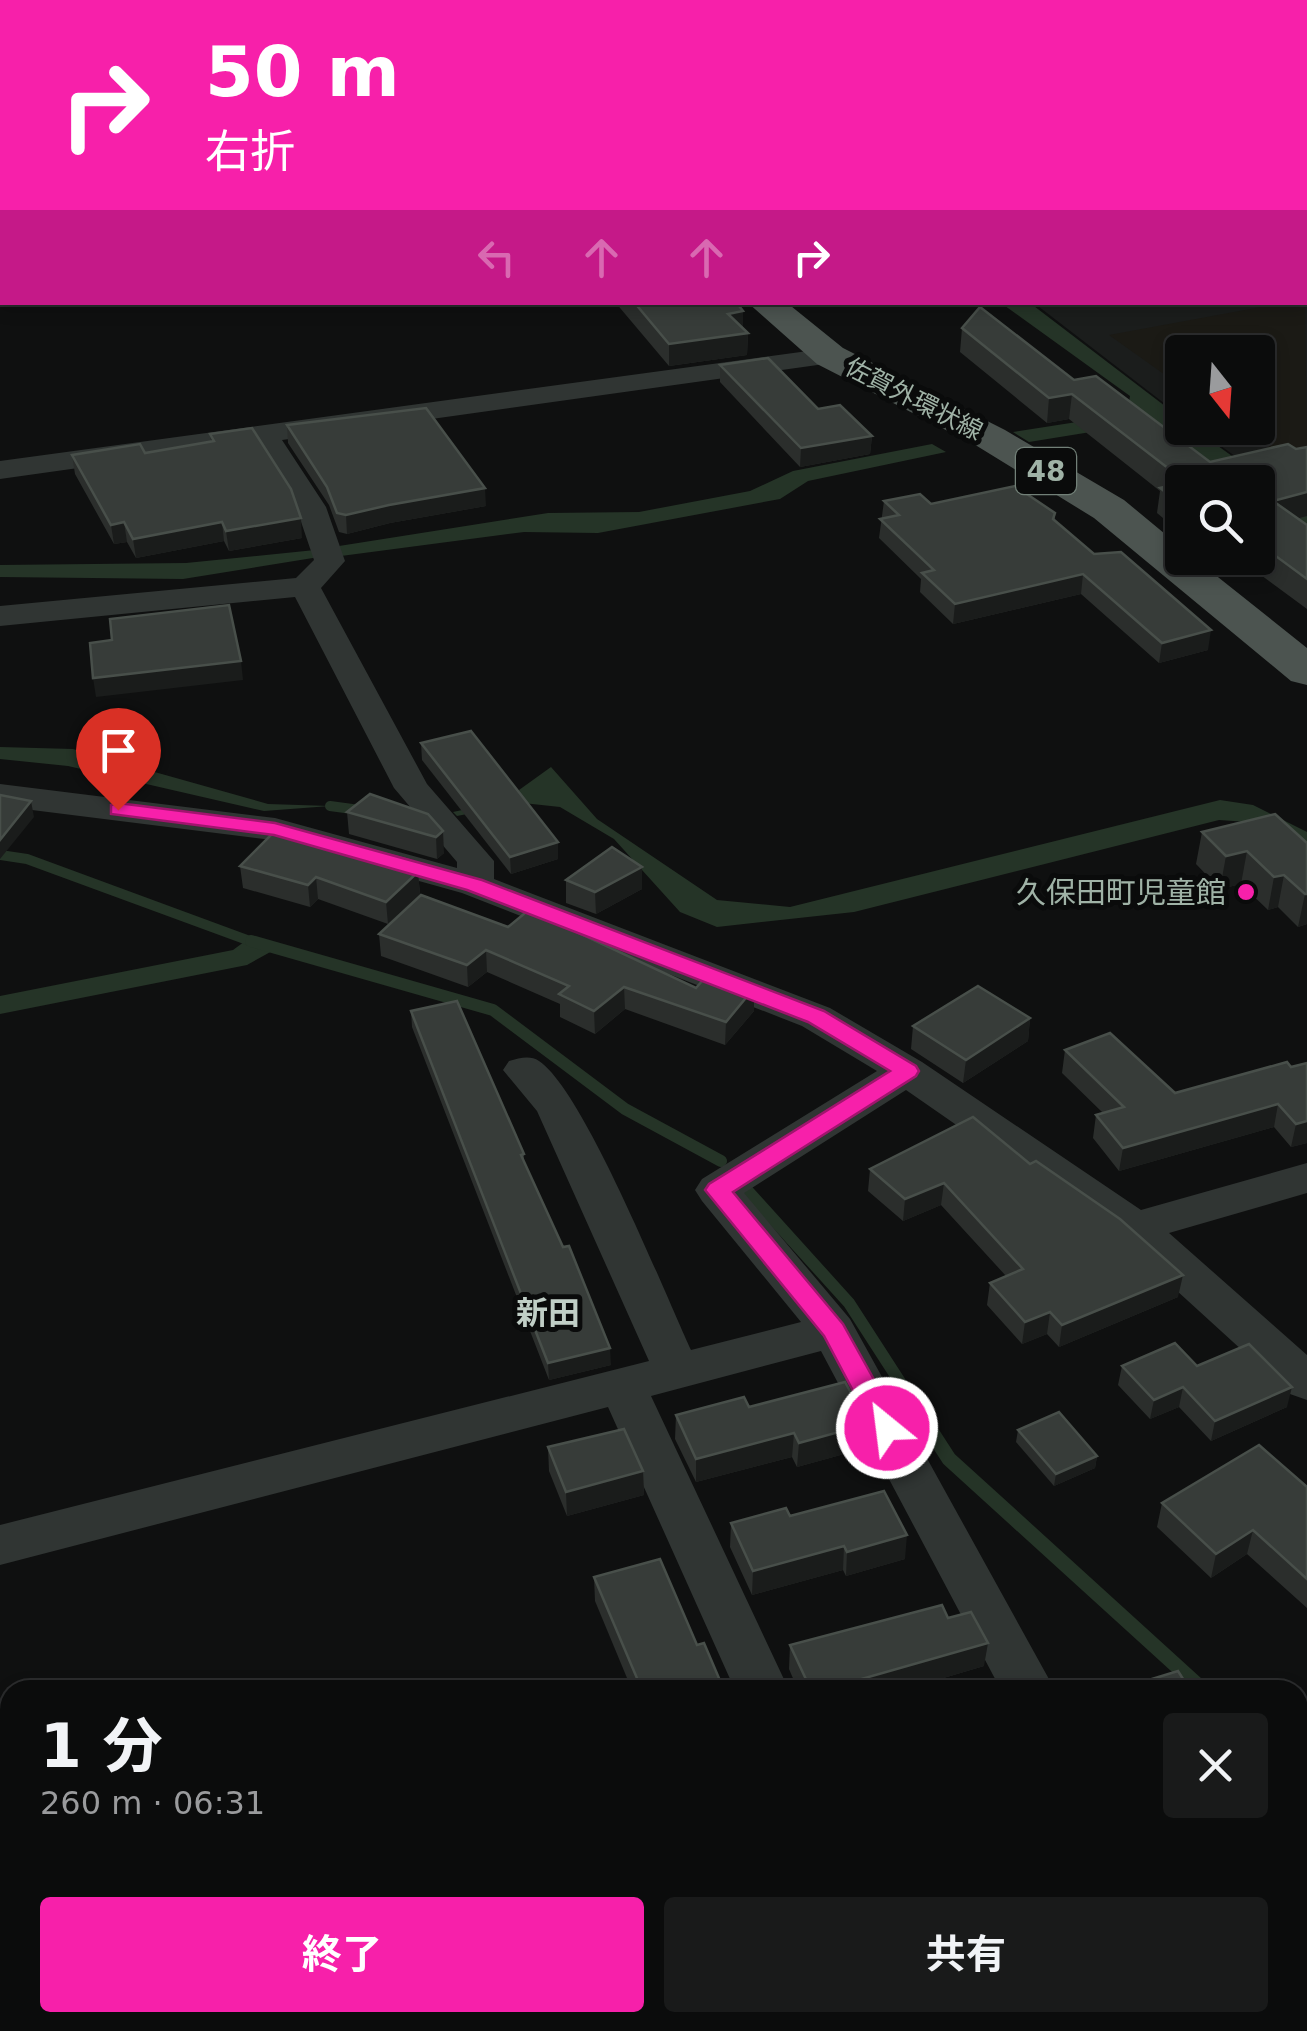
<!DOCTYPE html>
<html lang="ja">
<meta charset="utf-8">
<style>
:root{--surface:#0b0c0c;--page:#191a1a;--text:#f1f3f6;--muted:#9a9b9d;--line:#2b2c2d;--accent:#f720aa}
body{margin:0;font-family:"DejaVu Sans","Noto Sans JP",sans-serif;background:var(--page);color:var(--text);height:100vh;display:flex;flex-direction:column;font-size:38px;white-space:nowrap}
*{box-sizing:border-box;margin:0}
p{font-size:32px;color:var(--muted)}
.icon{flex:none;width:55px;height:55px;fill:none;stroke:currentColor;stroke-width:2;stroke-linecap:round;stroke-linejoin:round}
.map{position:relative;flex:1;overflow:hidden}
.drawer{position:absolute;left:0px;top:1680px;width:1308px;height:352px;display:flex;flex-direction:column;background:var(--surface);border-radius:30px 30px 0 0;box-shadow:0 5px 15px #0003,0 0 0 2px var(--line)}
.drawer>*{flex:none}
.hud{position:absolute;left:0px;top:0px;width:1308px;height:305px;box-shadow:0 5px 15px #0003,0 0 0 2px var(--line);background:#f720aa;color:#fff;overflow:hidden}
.needle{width:65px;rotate:163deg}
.tools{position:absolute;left:1165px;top:335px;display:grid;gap:20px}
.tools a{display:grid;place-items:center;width:110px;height:110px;border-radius:10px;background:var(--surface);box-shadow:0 5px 15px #0003,0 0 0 2px var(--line);font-size:50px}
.pin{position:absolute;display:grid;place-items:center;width:85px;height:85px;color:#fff;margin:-102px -42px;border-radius:50% 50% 50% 0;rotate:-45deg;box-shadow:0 0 10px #0007}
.pin .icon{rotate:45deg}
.me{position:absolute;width:110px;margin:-55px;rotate:331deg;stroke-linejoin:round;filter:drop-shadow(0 0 8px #0008)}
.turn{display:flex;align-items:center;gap:35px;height:210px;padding:0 40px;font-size:45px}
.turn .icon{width:130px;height:130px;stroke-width:2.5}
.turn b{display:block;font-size:70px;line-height:85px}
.lanes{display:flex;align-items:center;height:95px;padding:0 40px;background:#0003;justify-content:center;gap:50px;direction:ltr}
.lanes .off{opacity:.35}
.round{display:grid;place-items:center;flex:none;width:105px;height:105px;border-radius:10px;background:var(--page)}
.headline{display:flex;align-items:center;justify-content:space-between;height:170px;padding:0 40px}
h1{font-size:60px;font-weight:700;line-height:75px}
.action{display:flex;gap:20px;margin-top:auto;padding:20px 40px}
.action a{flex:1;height:115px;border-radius:10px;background:var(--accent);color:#fff;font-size:40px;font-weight:700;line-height:115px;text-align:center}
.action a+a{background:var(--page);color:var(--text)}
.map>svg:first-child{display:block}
.built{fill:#1b1d1c}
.green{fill:#1b1a15}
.water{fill:#253427}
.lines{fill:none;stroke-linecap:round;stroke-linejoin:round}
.stream-far2{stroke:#253427;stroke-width:10}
.stream-far1{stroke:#253427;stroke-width:12}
.stream{stroke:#253427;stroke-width:15}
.minor{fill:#303533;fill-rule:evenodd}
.primary{fill:#4c5450;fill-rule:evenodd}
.motorway{fill:#5b6660;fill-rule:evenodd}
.wall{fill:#2b2e2c}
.shaded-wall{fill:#1a1c1b}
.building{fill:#373c39;stroke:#484f4a;stroke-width:2.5}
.route{fill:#f720aa;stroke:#a1156e;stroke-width:2.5}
.poi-dot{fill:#f720aa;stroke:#0a0b0b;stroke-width:4}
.labels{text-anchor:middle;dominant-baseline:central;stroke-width:10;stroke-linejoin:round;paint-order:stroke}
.far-street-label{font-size:25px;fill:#9fb2a6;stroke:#0a0b0b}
.shield{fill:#0a0b0b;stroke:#728078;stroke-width:2.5}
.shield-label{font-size:28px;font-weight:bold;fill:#9fb2a6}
.poi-label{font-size:30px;fill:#9fb2a6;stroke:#0a0b0b;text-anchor:end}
.neighbourhood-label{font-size:32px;font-weight:bold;fill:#c0cec6;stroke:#0a0b0b}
</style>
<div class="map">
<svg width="1307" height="2031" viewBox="0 0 1307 2031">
<rect width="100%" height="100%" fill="#0f1010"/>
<!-- built -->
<path class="built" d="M 1305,184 L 1307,185 L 1307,508 L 1196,428 L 1258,428 L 1258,352 L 1182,352 L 1182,417 L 1034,303 L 1305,302 Z"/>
<!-- green -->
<path class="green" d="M 1305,298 L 1307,454 L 1286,459 L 1240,428 L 1258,428 L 1258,352 L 1182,352 L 1182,387 L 1109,335 L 1283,303 L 1305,302 Z"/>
<!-- water -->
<g class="water">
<path d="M 1001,303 L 1030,303 L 1182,419 L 1182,428 L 1193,428 L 1307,510 L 1307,538 L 1258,482 L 1230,482 L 1134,425 L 1029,442 L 1013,432 L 1109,417 L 1128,409 L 1130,396 Z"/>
<path d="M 932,444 L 946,452 L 808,481 L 780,499 L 598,533 L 524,532 L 341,556 L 339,546 L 548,513 L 639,512 L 750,491 L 793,471 Z"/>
<path d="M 315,550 L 319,557 L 183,579 L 0,577 L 0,565 L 186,563 Z"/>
<path d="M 0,747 L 73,749 L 268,804 L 330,806 L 264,811 L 68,766 L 0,759 Z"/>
<path d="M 551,767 L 597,819 L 717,900 L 790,907 L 1220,800 L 1253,805 L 1307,832 L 1307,850 L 1248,822 L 1219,820 L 854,912 L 717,927 L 680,912 L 614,839 L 560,807 L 523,803 L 457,816 L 453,812 L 521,797 L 519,790 Z"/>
<path d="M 248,939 L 274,950 L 247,965 L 0,1014 L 0,996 L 233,950 Z"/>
<path d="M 1065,2022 L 1187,2022 L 1187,2023 L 1164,2031 L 1040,2031 Z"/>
</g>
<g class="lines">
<!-- stream-far2 -->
<g class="stream-far2">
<path d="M 330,806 L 367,811"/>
<path d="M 0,855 L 27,859 L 258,944"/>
</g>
<!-- stream-far1 -->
<g class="stream-far1">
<path d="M 251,941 L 493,1010 L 625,1109 L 721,1161"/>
<path d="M 746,1189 L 849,1303 L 929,1427"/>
</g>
<!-- stream -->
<g class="stream">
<path d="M 927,1425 L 949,1459 L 1203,1690"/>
<path d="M 1298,1776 L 1307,1785"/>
</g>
<!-- minor -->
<g class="minor">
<path d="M 733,0 L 755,0 L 757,2 L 735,2 Z"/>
<path d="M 1307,160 L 1307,174 L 1305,175 L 1305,161 Z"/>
<path d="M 2,265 L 2,281 L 0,282 L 0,266 Z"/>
<path d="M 830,348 L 843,356 L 839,362 L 282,440 L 326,507 L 345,561 L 321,588 L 427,784 L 494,861 L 494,879 L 830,1008 L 922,1062 L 1141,1210 L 1307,1163 L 1307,1193 L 1169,1233 L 1307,1355 L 1307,1400 L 1290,1394 L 1119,1238 L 906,1090 L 744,1193 L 850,1319 L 1055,1690 L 1001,1690 L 821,1351 L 651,1396 L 789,1690 L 735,1690 L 608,1407 L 0,1565 L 0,1525 L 649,1361 L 537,1111 L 503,1070 L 509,1061 C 520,1058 530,1055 539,1061 C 584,1091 664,1292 691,1350 L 801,1322 L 702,1201 L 695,1190 L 702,1179 L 877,1071 L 802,1026 L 462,893 L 272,840 L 0,806 L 0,784 L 275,818 L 457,868 L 457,862 L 394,788 L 295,597 L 0,626 L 0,606 L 296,578 L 314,560 L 296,507 L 256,443 L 0,479 L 0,461 Z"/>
</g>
<!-- primary -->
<g class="primary">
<path d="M 365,0 L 393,0 L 395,2 L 367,2 Z"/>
<path d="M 747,302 L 786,302 L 843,348 L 1005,430 L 1124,500 L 1182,548 L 1182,558 L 1194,558 L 1307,648 L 1307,685 L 1291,681 L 1094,518 L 977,446 L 817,364 Z"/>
</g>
<!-- motorway -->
<g class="motorway">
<rect x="1305" y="44" width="2" height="18"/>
<rect x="0" y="172" width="2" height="20"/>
<rect x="0" y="218" width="2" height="20"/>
</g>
</g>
<!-- wall -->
<g class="wall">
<path d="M 615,302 L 736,302 L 743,311 L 743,328 L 748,333 L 747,355 L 669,366 Z"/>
<path d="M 962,328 L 1074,380 L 1210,462 L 1307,447 L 1307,516 L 1298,519 L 1307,525 L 1307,609 L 1238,558 L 1258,558 L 1258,482 L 1182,482 L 1182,534 L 1157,513 L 1160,491 L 1069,419 L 1047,423 L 960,352 Z"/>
<path d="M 720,365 L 818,409 L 872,436 L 870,454 L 800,467 L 720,382 Z"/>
<path d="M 287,425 L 486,506 L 390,523 L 347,534 L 339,532 L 329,505 L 288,443 Z"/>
<path d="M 210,434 L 302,538 L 229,551 L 224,541 L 136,558 L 127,542 L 114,544 L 75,474 L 72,455 L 145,453 L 211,441 Z"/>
<path d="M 884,501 L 1055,513 L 1055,520 L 1208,650 L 1159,663 L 1081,594 L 953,624 L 920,592 L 921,579 L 879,538 Z"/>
<path d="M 421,743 L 558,859 L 511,874 L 422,760 Z"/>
<path d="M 347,812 L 428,814 L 444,853 L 437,859 L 349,834 Z"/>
<path d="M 1202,832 L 1307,843 L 1307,924 L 1298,927 L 1278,907 L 1268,910 L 1241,884 L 1220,889 L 1196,864 Z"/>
<path d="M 316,839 L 409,860 L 409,869 L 418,872 L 420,894 L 388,924 L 318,899 L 310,907 L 243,888 L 240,866 Z"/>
<path d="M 566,880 L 642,889 L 596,914 L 566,903 Z"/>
<path d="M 557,912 L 557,919 L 572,925 L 572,930 L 696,988 L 754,1011 L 725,1045 L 625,1009 L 595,1034 L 560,1017 L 560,1004 L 487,972 L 468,987 L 381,956 L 379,934 L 508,927 Z"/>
<path d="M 411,1011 L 524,1154 L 524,1163 L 611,1365 L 549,1380 L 412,1027 Z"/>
<path d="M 1030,1018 L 1028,1041 L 963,1083 L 911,1049 L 913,1026 Z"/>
<path d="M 1065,1050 L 1175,1093 L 1287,1062 L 1307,1143 L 1291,1147 L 1274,1127 L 1119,1171 L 1093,1138 L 1096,1115 L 1103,1113 L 1062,1073 Z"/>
<path d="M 973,1117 L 1178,1297 L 1059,1347 L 1047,1334 L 1022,1344 L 987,1305 L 990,1283 L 1006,1276 L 941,1205 L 903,1221 L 868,1191 L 870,1169 Z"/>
<path d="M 1122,1366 L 1197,1366 L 1287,1407 L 1211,1441 L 1179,1407 L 1150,1419 L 1118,1385 Z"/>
<path d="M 749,1407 L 868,1424 L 866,1448 L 797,1467 L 792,1457 L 696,1482 L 675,1439 L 676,1415 Z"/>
<path d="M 1018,1430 L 1097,1456 L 1095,1468 L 1054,1486 L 1016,1442 Z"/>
<path d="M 548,1447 L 643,1471 L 644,1495 L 567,1516 L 549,1471 Z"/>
<path d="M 1307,1487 L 1307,1608 L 1247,1554 L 1211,1578 L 1157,1527 L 1162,1503 Z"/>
<path d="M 790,1516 L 905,1559 L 846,1576 L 843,1570 L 752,1595 L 730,1547 L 731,1523 Z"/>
<path d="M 594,1577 L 697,1645 L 724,1690 L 632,1690 L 595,1601 Z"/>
<path d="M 948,1618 L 984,1666 L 903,1690 L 798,1690 L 789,1669 L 790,1645 Z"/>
<path d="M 785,2022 L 963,2022 L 939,2031 L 789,2031 Z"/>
</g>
<!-- shaded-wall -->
<g class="shaded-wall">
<path d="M 245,0 L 318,0 L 295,2 L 221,2 Z"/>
<path d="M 1306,99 L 1307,129 L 1305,129 L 1305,107 Z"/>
<path d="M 743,311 L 743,333 L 728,314 Z"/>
<path d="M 748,333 L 747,355 L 669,366 L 669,344 Z"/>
<path d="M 1072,394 L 1069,419 L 1047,423 L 1049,398 Z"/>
<path d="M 872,436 L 870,454 L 800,467 L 801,448 Z"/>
<path d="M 485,488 L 486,506 L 390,523 L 347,534 L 346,515 L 389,505 Z"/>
<path d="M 1307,492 L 1307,516 L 1268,526 L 1273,501 Z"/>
<path d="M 301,518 L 302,538 L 229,551 L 226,531 Z"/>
<path d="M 124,522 L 127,542 L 114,544 L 111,525 Z"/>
<path d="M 222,522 L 224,541 L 136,558 L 133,539 Z"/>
<path d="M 1083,574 L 1081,594 L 953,624 L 955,604 Z"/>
<path d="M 1211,630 L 1208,650 L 1159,663 L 1162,643 Z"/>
<path d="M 241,661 L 243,680 L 96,697 L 93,678 Z"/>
<path d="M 31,801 L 34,817 L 0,859 L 0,840 Z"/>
<path d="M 443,831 L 444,853 L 437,859 L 436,837 Z"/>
<path d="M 558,842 L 558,859 L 511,874 L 510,857 Z"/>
<path d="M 1247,851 L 1241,884 L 1220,889 L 1226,856 Z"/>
<path d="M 409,860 L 410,880 L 418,872 L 420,894 L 388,924 L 386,902 L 401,866 Z"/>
<path d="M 642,867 L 642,889 L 596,914 L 595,892 Z"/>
<path d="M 1284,875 L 1278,907 L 1268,910 L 1274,877 Z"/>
<path d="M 316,877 L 318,899 L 310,907 L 308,885 Z"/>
<path d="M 1305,894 L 1307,894 L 1307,924 L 1298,927 Z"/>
<path d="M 486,950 L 487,972 L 468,987 L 467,965 Z"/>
<path d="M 624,987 L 625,1009 L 595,1034 L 594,1011 Z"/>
<path d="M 754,988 L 754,1011 L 725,1045 L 726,1022 Z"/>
<path d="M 1030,1018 L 1028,1041 L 963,1083 L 966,1060 Z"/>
<path d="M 1278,1104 L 1274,1127 L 1119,1171 L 1123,1148 Z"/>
<path d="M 1307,1121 L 1307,1143 L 1291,1147 L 1296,1124 Z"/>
<path d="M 944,1183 L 941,1205 L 903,1221 L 905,1199 Z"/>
<path d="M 1183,1275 L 1178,1297 L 1059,1347 L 1062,1325 Z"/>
<path d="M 1050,1312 L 1047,1334 L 1022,1344 L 1025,1322 Z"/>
<path d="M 610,1348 L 611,1365 L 549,1380 L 548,1363 Z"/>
<path d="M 1183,1387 L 1179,1407 L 1150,1419 L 1154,1400 Z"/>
<path d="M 1292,1387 L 1287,1407 L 1211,1441 L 1215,1421 Z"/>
<path d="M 868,1424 L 866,1448 L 797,1467 L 799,1443 Z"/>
<path d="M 794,1433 L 792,1457 L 696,1482 L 696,1459 Z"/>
<path d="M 1097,1456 L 1095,1468 L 1054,1486 L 1056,1474 Z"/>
<path d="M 643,1471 L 644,1495 L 567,1516 L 566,1492 Z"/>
<path d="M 1253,1530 L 1247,1554 L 1211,1578 L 1216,1554 Z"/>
<path d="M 907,1535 L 905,1559 L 846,1576 L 847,1552 Z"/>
<path d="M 844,1546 L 843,1570 L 752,1595 L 753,1571 Z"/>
<path d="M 988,1643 L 984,1666 L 903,1690 L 823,1690 Z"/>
<path d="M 1307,1889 L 1307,1910 L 1298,1913 L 1298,1892 Z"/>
<path d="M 901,2022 L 963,2022 L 939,2031 L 877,2031 Z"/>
</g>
<!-- building -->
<g class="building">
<path d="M 169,0 L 245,0 L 221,2 L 171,2 Z"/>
<path d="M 1305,67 L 1307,67 L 1306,99 L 1305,98 Z"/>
<path d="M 634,302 L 736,302 L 743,311 L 728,314 L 748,333 L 669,344 Z"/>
<path d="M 980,307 L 1074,380 L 1096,376 L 1210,462 L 1288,444 L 1296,449 L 1307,447 L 1307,492 L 1273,501 L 1307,525 L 1307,579 L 1258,543 L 1258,482 L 1186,482 L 1072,394 L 1049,398 L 962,328 Z"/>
<path d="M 768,358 L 818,409 L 840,405 L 872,436 L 801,448 L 720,365 Z"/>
<path d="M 426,408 L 485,488 L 389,505 L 346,515 L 337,513 L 327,487 L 287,425 Z"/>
<path d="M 252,428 L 291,489 L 301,518 L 226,531 L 222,522 L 133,539 L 124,522 L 111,525 L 72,455 L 140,444 L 145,453 L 214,441 L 210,434 Z"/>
<path d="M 1182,483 L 1182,505 L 1160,488 Z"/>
<path d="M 1015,486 L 1055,513 L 1053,519 L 1094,554 L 1121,552 L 1211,630 L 1162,643 L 1083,574 L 955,604 L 922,573 L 934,570 L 880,519 L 899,515 L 884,501 L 920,494 L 931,504 Z"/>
<path d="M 229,605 L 241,661 L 93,678 L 90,643 L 112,640 L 110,619 Z"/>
<path d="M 471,731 L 558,842 L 510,857 L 421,743 Z"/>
<path d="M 370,794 L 428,814 L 443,831 L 436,837 L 347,812 Z"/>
<path d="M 0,795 L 31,801 L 0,840 Z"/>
<path d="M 1275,814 L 1307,843 L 1307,894 L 1305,894 L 1284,875 L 1274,877 L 1247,851 L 1226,856 L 1202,832 Z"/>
<path d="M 278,828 L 316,839 L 319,836 L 409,860 L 401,866 L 418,872 L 386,902 L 316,877 L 308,885 L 240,866 Z"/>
<path d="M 612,847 L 642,867 L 595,892 L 566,880 Z"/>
<path d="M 421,895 L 508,927 L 536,904 L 557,912 L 549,916 L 572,925 L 568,928 L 696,988 L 710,972 L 754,988 L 726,1022 L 624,987 L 594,1011 L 559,994 L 569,986 L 486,950 L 467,965 L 379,934 Z"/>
<path d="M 978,986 L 1030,1018 L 966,1060 L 913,1026 Z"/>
<path d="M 457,1001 L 524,1154 L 521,1155 L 563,1247 L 569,1246 L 610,1348 L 548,1363 L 411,1011 Z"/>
<path d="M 1110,1033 L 1175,1093 L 1287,1062 L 1291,1067 L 1307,1063 L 1307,1121 L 1296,1124 L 1278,1104 L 1123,1148 L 1096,1115 L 1124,1107 L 1065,1050 Z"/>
<path d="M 973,1117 L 1030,1164 L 1036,1161 L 1120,1219 L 1183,1275 L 1062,1325 L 1050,1312 L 1025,1322 L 990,1283 L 1023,1269 L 944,1183 L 905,1199 L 870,1169 Z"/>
<path d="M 1175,1343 L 1197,1366 L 1249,1344 L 1292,1387 L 1215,1421 L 1183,1387 L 1154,1400 L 1122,1366 Z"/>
<path d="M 845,1382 L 868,1424 L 799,1443 L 794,1433 L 696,1459 L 676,1415 L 744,1397 L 749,1407 Z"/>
<path d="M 1059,1412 L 1097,1456 L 1056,1474 L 1018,1430 Z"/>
<path d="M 624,1429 L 643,1471 L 566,1492 L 548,1447 Z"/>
<path d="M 1259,1445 L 1307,1487 L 1307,1579 L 1253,1530 L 1216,1554 L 1162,1503 Z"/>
<path d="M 884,1491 L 907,1535 L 847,1552 L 844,1546 L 753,1571 L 731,1523 L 786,1508 L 790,1516 Z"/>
<path d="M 660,1559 L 697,1645 L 704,1643 L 724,1690 L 642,1690 L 594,1577 Z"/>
<path d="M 942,1605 L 948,1618 L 971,1612 L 988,1643 L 823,1690 L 811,1690 L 790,1645 Z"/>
<path d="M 1178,1671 L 1190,1690 L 1116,1690 Z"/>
<path d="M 1307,1817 L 1307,1889 L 1298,1892 L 1298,1820 Z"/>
<path d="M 796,2022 L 901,2022 L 877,2031 L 800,2031 Z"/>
</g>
<!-- route -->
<path class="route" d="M 118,803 L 275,823 L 482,880 L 824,1011 L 916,1066 L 919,1071 L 916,1076 L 733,1192 L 843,1324 L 901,1428 L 897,1436 L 887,1439 L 877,1436 L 824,1336 L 705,1190 L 709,1184 L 890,1071 L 808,1022 L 467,890 L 274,835 L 111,814 L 111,805 Z"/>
<!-- markers -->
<circle class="poi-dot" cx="1246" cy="892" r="10"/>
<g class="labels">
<!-- far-street labels -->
<g class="far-street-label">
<text transform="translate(914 399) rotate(27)">佐賀外環状線</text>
</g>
<!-- shield labels -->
<rect class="shield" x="1016" y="448" width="60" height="46" rx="8"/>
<g class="shield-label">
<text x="1046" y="471">48</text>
</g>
<!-- poi labels -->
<g class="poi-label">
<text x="1226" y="892">久保田町児童館</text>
</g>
<!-- neighbourhood labels -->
<g class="neighbourhood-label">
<text x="548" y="1313">新田</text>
</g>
</g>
</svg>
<div class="tools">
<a><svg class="needle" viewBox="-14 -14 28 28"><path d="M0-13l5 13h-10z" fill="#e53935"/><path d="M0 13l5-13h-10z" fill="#9a9b9d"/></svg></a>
<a><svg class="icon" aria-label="search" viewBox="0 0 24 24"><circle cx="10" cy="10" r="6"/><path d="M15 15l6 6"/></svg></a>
</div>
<div class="pin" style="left:118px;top:810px;background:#d93025"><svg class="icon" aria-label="arrive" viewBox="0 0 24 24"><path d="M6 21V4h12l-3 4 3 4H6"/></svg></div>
<svg class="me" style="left:887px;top:1428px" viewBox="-20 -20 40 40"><circle r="17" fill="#f720aa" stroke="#fff" stroke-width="3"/><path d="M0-11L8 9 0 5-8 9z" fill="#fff"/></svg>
<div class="hud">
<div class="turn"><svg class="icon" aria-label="right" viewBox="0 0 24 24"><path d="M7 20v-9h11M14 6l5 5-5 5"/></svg><div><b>50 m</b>右折</div></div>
<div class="lanes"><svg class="icon off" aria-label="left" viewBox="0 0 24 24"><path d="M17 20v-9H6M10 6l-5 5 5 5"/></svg><svg class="icon off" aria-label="ahead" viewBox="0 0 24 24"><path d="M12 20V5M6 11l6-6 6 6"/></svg><svg class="icon off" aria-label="ahead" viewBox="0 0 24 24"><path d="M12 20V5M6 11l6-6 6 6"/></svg><svg class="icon" aria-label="right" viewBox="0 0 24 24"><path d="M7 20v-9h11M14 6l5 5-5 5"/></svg></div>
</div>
<section class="drawer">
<div class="headline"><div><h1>1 分</h1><p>260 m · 06:31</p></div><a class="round"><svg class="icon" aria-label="close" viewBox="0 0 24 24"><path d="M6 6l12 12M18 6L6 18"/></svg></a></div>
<div class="action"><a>終了</a><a>共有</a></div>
</section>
</div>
